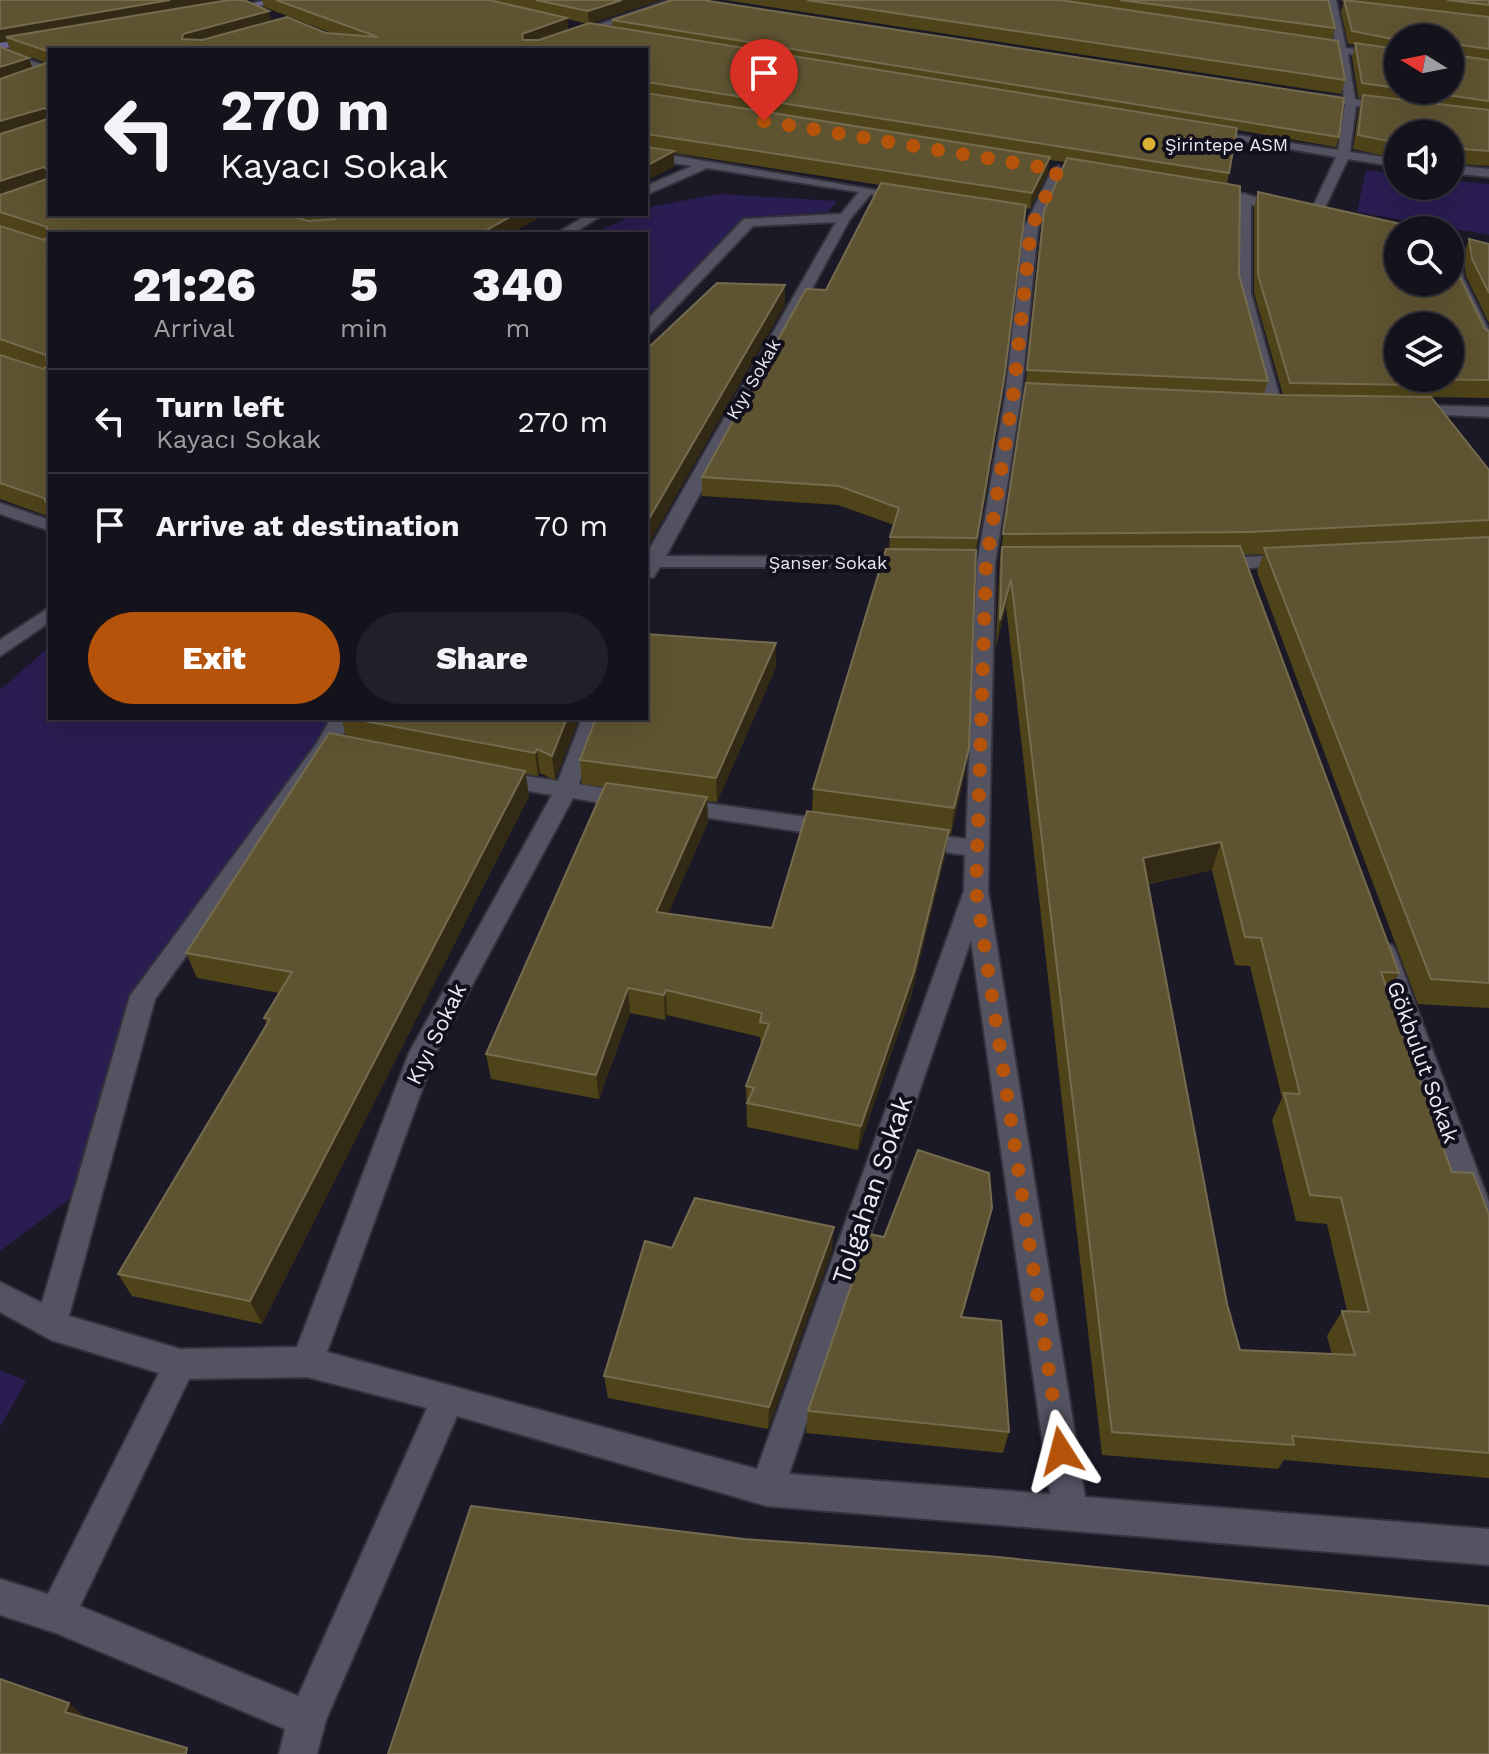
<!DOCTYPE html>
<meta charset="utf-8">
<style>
:root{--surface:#14131c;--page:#212029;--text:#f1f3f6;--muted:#9d9ea3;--line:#33323b;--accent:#b45309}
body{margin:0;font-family:"Work Sans",sans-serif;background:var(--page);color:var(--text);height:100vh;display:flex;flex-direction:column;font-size:30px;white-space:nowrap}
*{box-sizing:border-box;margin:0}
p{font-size:26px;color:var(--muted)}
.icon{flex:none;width:44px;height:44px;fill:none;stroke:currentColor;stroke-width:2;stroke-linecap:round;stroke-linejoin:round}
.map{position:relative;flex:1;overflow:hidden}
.sheet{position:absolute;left:48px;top:232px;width:600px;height:488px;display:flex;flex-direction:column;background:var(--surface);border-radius:0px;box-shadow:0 8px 32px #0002,0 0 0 2px var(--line)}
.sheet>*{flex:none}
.banner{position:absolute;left:48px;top:48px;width:600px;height:168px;border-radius:0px;box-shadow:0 8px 32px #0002,0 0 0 2px var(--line);background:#14131c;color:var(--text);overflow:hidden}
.needle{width:52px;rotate:280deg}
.controls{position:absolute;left:1384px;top:24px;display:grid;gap:16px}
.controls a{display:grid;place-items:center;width:80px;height:80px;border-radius:50%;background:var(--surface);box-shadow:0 8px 32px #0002,0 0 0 2px var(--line);font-size:40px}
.pin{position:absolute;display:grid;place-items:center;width:68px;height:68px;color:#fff;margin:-82px -34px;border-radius:50% 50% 50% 0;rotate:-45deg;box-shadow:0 0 8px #0007}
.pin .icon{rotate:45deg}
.me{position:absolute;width:88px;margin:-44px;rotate:351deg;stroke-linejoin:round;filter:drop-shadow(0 0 6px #0008)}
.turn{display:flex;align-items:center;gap:28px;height:168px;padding:0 40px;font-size:36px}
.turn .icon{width:104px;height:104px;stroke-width:2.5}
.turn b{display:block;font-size:56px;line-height:68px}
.eta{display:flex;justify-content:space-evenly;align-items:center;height:136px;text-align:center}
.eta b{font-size:48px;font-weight:800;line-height:56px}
.primary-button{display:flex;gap:16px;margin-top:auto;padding:16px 40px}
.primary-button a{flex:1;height:92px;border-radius:48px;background:var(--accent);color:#fff;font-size:32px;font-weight:800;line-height:92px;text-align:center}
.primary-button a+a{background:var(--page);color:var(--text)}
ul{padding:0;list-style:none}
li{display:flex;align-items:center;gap:24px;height:104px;padding:0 40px;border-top:2px solid var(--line)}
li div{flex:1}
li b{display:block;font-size:30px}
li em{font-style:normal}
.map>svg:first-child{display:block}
.green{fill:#2a1d52}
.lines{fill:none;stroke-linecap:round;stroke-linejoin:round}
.minor-casing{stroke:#34333d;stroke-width:4}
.secondary-casing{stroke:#34333d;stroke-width:4}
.minor{fill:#545362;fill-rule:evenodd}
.secondary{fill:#69628e;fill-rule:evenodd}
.wall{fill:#4f4319;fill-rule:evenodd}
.shaded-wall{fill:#332a15}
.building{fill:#5f5431;stroke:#756c4f;stroke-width:2;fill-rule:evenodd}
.route{stroke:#b45309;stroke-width:14;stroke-dasharray:0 25.2}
.poi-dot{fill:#d9b334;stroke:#12101d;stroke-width:3}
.labels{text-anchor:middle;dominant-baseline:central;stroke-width:8;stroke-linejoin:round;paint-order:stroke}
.far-poi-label{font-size:18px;fill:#eae9f3;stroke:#12101d;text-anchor:start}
.far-street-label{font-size:18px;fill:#eae9f3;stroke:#12101d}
.street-label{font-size:22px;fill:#eae9f3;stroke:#12101d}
.near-street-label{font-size:26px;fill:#eae9f3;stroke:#12101d}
</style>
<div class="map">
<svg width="1489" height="1754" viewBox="0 0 1489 1754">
<rect width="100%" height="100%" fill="#1b1926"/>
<!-- green -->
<g class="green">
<path d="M 1366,170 L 1398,174 L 1398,186 L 1450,186 L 1450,180 L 1489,184 L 1489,235 L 1357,212 Z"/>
<path d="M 719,194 L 837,201 L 828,212 L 750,217 L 646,330 L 646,234 L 592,234 L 636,214 L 646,214 L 646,210 L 654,206 Z"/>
<path d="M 50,646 L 50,718 L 344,718 L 143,996 L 87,1186 L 0,1251 L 0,690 Z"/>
<path d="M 0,1370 L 26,1381 L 0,1427 Z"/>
</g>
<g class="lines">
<defs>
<g id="minor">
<path d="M 670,0 L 684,0 L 539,50 L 524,50 Z"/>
<path d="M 1326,0 L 1336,0 L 1346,48 L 1398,54 L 1398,60 L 1348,54 L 1355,99 L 1396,107 L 1391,110 L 1356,106 L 1350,152 L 1398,159 L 1398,167 L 1348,159 L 1320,218 L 1315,219 L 1309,215 L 1336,157 L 1197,133 L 1203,130 L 1338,150 L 1345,104 L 1308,97 L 1313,94 L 1344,98 L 1338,53 L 1304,46 L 1309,43 L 1336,46 Z"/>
<path d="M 0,50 L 50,67 L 50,74 L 0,56 Z"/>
<path d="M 646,151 L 887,192 L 881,196 L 871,194 L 850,219 L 666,556 L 912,557 L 921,563 L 919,567 L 660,567 L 654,577 L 646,578 L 646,555 L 836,222 L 753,226 L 651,333 L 646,334 L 646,321 L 744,219 L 841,214 L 859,192 L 707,168 L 646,195 L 646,186 L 692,166 L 646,159 Z"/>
<path d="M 1450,165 L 1489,169 L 1489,177 L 1450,173 Z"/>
<path d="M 1058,166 L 1064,170 L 1038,228 L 1021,397 L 995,564 L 988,891 L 1085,1497 L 1489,1529 L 1489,1565 L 767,1506 L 457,1416 L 326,1720 L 317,1754 L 279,1754 L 285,1729 L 56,1633 L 0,1615 L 0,1579 L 48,1594 L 159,1373 L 51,1340 L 0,1312 L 0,1282 L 42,1303 L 130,996 L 317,743 L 331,718 L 353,718 L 334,751 L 155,999 L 69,1316 L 180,1349 L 297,1347 L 409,1053 L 552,795 L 496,785 L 485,778 L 496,771 L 558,781 L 582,718 L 604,718 L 579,784 L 633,793 L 644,801 L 633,809 L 573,798 L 435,1054 L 327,1352 L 757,1469 L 964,891 L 965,855 L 915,848 L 903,840 L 915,832 L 966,839 L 977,564 L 1005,397 L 1024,228 L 1052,170 ZM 971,940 L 1050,1494 L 789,1474 ZM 307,1377 L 427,1408 L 298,1696 L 80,1606 L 189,1379 Z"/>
<path d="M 1209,189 L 1245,194 L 1293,208 L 1287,212 L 1251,205 L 1251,293 L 1283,409 L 1281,412 L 1267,409 L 1237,293 L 1239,202 L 1205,196 L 1205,190 Z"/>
<path d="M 589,214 L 604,214 L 572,234 L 555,234 Z"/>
<path d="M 1450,239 L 1459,242 L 1463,277 L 1489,330 L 1489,350 L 1481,345 L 1450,279 Z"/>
<path d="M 1411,405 L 1489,407 L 1489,417 L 1405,413 L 1403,410 Z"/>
<path d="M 0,503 L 50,520 L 50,531 L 0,514 Z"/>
<path d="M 1291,555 L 1300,561 L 1298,565 L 1216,570 L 1207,564 L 1216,558 Z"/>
<path d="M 50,607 L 50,622 L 0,656 L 0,640 Z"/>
<path d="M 677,799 L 835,821 L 847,829 L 835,837 L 669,812 L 666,807 Z"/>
<path d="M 1383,943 L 1392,945 L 1396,952 L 1489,1202 L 1489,1256 L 1478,1252 L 1474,1243 L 1370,952 L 1374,945 Z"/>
</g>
<g id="secondary">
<path d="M 267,0 L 288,0 L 224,13 L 219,10 Z"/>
<path d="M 44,37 L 44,41 L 0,49 L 0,43 Z"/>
</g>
</defs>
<!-- minor casing -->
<use href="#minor" class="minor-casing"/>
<!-- secondary casing -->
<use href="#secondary" class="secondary-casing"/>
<!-- minor -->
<use href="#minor" class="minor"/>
<!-- secondary -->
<use href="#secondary" class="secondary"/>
</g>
<!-- wall -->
<g class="wall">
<path d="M 0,0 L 225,0 L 272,21 L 334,34 L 264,7 L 262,0 L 661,0 L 591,23 L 613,27 L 612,20 L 1339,137 L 1336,147 L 1237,130 L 1227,184 L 1239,275 L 1268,381 L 1264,394 L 1283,395 L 1254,293 L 1254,208 L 1258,192 L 1453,263 L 1485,329 L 1489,331 L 1489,398 L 1432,397 L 1489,470 L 1489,1008 L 1418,1004 L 1257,572 L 1263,554 L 1244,555 L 1399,973 L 1389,994 L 1452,1172 L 1489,1215 L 1489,1478 L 1284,1460 L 1278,1469 L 1102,1455 L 1006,606 L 996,647 L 1000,557 L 1025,390 L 1041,229 L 1044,211 L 1065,162 L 1049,160 L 1048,172 L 1030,209 L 1026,208 L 1002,397 L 976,550 L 965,773 L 951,834 L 948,834 L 945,855 L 911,996 L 858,1150 L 747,1127 L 746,1086 L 761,1047 L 760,1037 L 667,1015 L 665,1020 L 630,1013 L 599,1099 L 491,1079 L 486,1054 L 604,787 L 582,784 L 580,760 L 776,643 L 776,667 L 717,802 L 707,801 L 708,822 L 668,913 L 772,928 L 812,812 L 813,789 L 889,549 L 890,537 L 894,525 L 838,505 L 702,496 L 702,477 L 826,290 L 880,185 L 674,153 L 674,166 L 646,181 L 646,50 L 50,214 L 545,214 L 510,234 L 50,234 L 50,517 L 0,499 L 0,355 L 43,369 L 0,355 L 0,47 L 29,58 L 32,68 L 47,63 L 10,50 L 7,41 L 0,42 ZM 567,19 L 568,19 L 588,24 L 568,30 ZM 1212,870 L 1235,965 L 1250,966 L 1282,1098 L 1272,1120 L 1296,1221 L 1327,1224 L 1347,1311 L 1342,1311 L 1327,1336 L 1332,1354 L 1240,1350 L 1227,1304 L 1148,884 Z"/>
<path d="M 725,0 L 1328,0 L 1335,28 L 1332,41 L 1345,80 L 1341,94 Z"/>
<path d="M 1339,0 L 1489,0 L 1489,166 L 1450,163 L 1450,134 L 1398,134 L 1398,159 L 1353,149 L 1359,109 L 1362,98 L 1358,97 L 1352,57 L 1355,45 L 1348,44 L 1341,12 L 1344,1 ZM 1398,38 L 1450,38 L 1450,90 L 1398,90 Z"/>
<path d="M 1469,239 L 1489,244 L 1489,323 L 1466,276 L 1463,256 Z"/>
<path d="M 341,718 L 579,718 L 555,780 L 540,773 L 538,776 L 526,774 L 529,796 L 262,1324 L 132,1296 L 118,1274 L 267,1025 L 264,1018 L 279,993 L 197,978 L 186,953 L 346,736 Z"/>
<path d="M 986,1232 L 962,1318 L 1009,1432 L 1003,1453 L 806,1433 L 808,1411 L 884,1237 Z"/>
<path d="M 672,1248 L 832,1250 L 768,1429 L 608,1398 L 604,1376 Z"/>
</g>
<!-- shaded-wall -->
<g class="shaded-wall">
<path d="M 170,0 L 225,0 L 226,4 L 6,37 L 7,41 L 0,42 L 0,29 Z"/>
<path d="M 622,0 L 661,0 L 589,24 L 588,11 Z"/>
<path d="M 269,11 L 272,23 L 186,47 L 182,39 L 183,34 Z"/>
<path d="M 567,18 L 568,31 L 523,47 L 522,34 Z"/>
<path d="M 29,58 L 34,72 L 0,82 L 0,67 Z"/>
<path d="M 45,108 L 49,122 L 0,137 L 0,121 Z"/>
<path d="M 674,151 L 674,166 L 646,181 L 646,166 Z"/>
<path d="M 1050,157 L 1048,172 L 1030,209 L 1032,193 Z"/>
<path d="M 44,167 L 49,182 L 0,198 L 0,181 Z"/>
<path d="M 515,214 L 545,214 L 510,234 L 480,234 Z"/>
<path d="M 785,285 L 785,305 L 646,549 L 646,524 Z"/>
<path d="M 1011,579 L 1006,606 L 996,647 L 1000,620 Z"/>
<path d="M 776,643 L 776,667 L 717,802 L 716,778 Z"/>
<path d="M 567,718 L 579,718 L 555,780 L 552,756 Z"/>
<path d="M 969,748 L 965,773 L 951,834 L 954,808 Z"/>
<path d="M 537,749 L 540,773 L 538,776 L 535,753 Z"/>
<path d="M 525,771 L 529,796 L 262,1324 L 250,1301 Z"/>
<path d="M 707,797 L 708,822 L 658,937 L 656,912 Z"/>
<path d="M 949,830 L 945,855 L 911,996 L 858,1150 L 861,1126 Z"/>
<path d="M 1221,842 L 1212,870 L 1135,886 L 1143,858 Z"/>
<path d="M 628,988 L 630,1013 L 599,1099 L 596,1075 Z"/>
<path d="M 666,990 L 667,1015 L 665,1020 L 664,995 Z"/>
<path d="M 992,1208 L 986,1232 L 956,1340 L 961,1317 Z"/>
<path d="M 834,1227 L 832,1250 L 768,1429 L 769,1407 Z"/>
<path d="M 69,1703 L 88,1720 L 65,1712 Z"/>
</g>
<!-- building -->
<g class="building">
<path d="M 0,0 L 170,0 L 0,29 Z"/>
<path d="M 229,0 L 244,0 L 269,11 L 183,34 L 182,39 L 202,40 L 287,17 L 326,33 L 378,37 L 276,0 L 489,0 L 567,18 L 522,34 L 523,40 L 539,40 L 589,23 L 1237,128 L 1229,173 L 646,82 L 646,50 L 50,50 L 50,214 L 286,214 L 308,221 L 335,219 L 333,215 L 328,214 L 515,214 L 480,234 L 50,234 L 50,504 L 46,502 L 44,498 L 0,483 L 0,355 L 43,369 L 47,366 L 46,355 L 0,339 L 0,226 L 44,240 L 48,237 L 47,227 L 0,212 L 0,195 L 47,179 L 48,170 L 44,167 L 0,181 L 0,134 L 48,119 L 48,111 L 45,108 L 0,121 L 0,79 L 49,62 L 47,51 L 6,37 Z"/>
<path d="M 536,0 L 622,0 L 588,11 Z"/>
<path d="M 672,0 L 702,0 L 1344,98 L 1339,137 L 612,20 Z"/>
<path d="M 807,0 L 1060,0 L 1338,41 L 1345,80 Z"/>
<path d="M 1120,0 L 1328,0 L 1335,28 Z"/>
<path d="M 1344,0 L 1489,17 L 1489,49 L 1455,44 L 1451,47 L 1454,55 L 1489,60 L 1489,101 L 1410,90 L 1450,90 L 1450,38 L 1398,38 L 1398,40 L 1352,31 Z"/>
<path d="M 1447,0 L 1489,0 L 1489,5 Z"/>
<path d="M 1355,43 L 1398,49 L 1398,88 L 1362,83 Z"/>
<path d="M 0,47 L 29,58 L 0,67 Z"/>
<path d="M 646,93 L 1050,157 L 1032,193 L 646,134 Z"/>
<path d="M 1363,95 L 1489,110 L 1489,151 L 1450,148 L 1450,134 L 1398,134 L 1398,143 L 1358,135 Z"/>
<path d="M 646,147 L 674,151 L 646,166 Z"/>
<path d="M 1067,158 L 1240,186 L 1239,275 L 1268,381 L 1027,370 L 1044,211 Z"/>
<path d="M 881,183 L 1026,205 L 1004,379 L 977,538 L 890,537 L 899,508 L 839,486 L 702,477 L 806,289 L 826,290 Z"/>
<path d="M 1258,192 L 1428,230 L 1398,230 L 1398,282 L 1450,282 L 1450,235 L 1453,235 L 1453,263 L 1485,329 L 1489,331 L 1489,380 L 1413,379 L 1417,385 L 1290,383 L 1258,275 ZM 1398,326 L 1450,326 L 1450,378 L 1398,378 Z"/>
<path d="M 1469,239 L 1489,244 L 1489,293 L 1472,259 Z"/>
<path d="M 717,283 L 785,285 L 646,524 L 646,350 Z"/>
<path d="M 1026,383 L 1281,395 L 1431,397 L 1489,470 L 1489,520 L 1249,532 L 1003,534 Z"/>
<path d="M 1489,537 L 1489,983 L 1431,979 L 1264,548 Z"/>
<path d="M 1240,546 L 1399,973 L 1381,972 L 1452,1172 L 1473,1173 L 1489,1215 L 1489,1453 L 1292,1436 L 1294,1445 L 1112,1432 L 1011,579 L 1000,620 L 1002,547 ZM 1221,842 L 1245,937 L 1261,938 L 1300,1094 L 1284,1093 L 1310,1195 L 1341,1198 L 1369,1312 L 1342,1311 L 1355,1355 L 1240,1350 L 1227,1304 L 1143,858 Z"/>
<path d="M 886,549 L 976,550 L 969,748 L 954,808 L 813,789 Z"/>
<path d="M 646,634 L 776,643 L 716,778 L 580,760 L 596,718 L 646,718 Z"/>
<path d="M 348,718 L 567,718 L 552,756 L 537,749 L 535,753 Z"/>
<path d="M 329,733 L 525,771 L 250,1301 L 118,1274 L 270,1019 L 264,1018 L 292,972 L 186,953 Z"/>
<path d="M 606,783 L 707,797 L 656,912 L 772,928 L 807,811 L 949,830 L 914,972 L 861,1126 L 747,1103 L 754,1088 L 746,1086 L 769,1024 L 760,1022 L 762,1013 L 666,990 L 664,995 L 628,988 L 596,1075 L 486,1054 Z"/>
<path d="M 918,1150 L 989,1173 L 992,1208 L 961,1317 L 1001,1321 L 1009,1432 L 808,1411 L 869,1234 L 884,1237 Z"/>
<path d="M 695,1198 L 834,1227 L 769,1407 L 604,1376 L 645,1241 L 672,1248 Z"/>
<path d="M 471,1506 L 744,1539 L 987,1556 L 1489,1606 L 1489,1754 L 388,1754 Z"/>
<path d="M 0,1679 L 69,1703 L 65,1712 L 187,1748 L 186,1754 L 0,1754 Z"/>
</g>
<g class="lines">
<!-- route -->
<path class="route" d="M 764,121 L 1058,170 L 1031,228 L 1013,397 L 986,564 L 976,891 L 1061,1451"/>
</g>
<!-- markers -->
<circle class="poi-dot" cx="1149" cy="144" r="8"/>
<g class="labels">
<!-- far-poi labels -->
<g class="far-poi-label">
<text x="1165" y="144">Şirintepe ASM</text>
</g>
<!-- far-street labels -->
<g class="far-street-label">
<text transform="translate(753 379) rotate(-60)">Kıyı Sokak</text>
<text x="828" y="562">Şanser Sokak</text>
</g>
<!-- street labels -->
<g class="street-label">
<text transform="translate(436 1034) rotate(-64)">Kıyı Sokak</text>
<text transform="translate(1423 1062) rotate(70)">Gökbulut Sokak</text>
</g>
<!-- near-street labels -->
<g class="near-street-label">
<text transform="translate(872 1190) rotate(-71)">Tolgahan Sokak</text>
</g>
</g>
</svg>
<div class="controls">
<a><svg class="needle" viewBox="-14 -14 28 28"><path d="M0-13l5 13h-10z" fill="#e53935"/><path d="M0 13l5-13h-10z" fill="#9d9ea3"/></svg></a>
<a><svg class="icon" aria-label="sound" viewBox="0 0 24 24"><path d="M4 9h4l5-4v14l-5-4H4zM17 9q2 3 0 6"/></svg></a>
<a><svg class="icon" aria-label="search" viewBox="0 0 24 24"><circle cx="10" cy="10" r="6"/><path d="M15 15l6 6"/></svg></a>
<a><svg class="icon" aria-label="layers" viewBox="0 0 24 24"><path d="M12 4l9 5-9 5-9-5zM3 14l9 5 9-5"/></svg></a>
</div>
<div class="pin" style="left:764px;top:121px;background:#d93025"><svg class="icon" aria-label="arrive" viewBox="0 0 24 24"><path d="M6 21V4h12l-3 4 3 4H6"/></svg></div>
<svg class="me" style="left:1061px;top:1451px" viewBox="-20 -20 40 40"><path d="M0-17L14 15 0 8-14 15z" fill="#b45309" stroke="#fff" stroke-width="4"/></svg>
<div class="banner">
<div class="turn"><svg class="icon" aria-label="left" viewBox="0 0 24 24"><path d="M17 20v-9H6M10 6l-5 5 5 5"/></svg><div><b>270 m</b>Kayacı Sokak</div></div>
</div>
<section class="sheet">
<div class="eta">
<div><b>21:26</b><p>Arrival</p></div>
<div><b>5</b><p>min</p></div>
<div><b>340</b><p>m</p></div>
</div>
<ul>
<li><svg class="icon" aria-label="left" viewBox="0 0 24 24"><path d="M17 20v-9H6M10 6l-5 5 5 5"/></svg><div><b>Turn left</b><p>Kayacı Sokak</p></div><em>270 m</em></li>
<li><svg class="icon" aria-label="arrive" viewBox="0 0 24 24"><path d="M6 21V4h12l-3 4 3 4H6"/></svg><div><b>Arrive at destination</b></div><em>70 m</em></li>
</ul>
<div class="primary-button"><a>Exit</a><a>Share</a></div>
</section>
</div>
